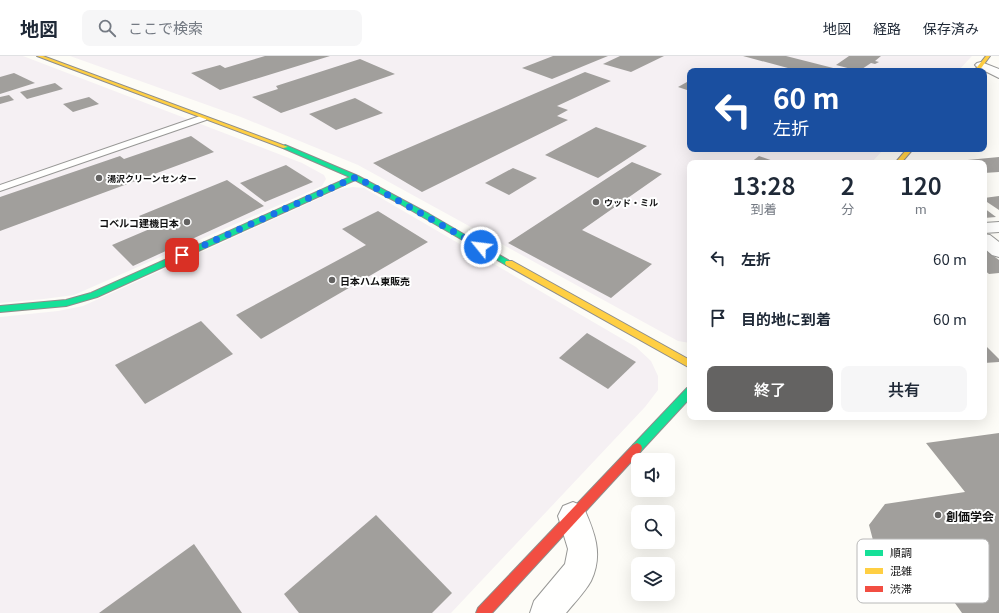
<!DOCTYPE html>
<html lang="ja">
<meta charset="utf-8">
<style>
:root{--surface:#fff;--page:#f6f6f7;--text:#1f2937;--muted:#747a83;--line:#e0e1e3;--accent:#646362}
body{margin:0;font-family:Georgia,"Noto Sans JP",serif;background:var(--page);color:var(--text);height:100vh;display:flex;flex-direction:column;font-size:15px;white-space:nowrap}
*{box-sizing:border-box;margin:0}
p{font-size:13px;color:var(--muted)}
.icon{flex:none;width:22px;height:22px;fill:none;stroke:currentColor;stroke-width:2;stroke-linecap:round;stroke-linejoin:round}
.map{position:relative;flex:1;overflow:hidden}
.details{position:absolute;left:687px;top:104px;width:300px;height:260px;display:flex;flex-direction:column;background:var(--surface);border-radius:8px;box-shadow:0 4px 16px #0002}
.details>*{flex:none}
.hud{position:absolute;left:687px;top:12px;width:300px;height:84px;border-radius:8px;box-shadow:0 4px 16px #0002;background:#1a4fa0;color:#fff;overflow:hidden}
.fabs{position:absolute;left:631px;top:397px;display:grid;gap:8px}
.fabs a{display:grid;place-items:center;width:44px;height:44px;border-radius:8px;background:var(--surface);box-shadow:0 4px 16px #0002;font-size:20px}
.pin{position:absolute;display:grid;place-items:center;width:34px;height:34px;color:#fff;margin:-17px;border-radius:8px;box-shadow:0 2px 6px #0006}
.me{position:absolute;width:44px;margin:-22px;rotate:299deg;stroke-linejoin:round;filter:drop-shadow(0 0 3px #0008)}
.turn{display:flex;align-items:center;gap:14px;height:84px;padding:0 20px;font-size:18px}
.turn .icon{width:52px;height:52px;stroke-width:2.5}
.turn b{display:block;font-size:28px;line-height:34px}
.eta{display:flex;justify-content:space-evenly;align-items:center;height:68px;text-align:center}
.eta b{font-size:24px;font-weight:600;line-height:28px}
.cta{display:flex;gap:8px;margin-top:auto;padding:8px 20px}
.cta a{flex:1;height:46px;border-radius:8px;background:var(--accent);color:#fff;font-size:16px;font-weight:600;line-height:46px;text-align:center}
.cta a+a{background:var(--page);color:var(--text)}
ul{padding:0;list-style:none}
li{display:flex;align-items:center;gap:12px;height:60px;padding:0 20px}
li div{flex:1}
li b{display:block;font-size:15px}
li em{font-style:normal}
header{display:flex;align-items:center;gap:24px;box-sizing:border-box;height:56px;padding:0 20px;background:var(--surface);border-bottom:1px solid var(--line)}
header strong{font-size:19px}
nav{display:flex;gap:22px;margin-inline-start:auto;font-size:14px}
.search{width:280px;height:36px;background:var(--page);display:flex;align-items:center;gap:10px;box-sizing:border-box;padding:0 14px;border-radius:8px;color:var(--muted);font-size:15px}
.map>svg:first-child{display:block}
.industrial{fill:#f5f0f3}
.building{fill:#a19f9c}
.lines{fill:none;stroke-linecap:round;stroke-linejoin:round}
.lane-casing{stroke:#979795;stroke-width:2}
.street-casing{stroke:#979795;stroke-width:2}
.fast-casing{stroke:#8e8d8b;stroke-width:2}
.slow-casing{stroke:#8e8d8b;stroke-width:2}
.jam-casing{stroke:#8e8d8b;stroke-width:2}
.lane{fill:#fffffe;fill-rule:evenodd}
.street{fill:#fffffe;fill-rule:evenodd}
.fast{fill:#16e098;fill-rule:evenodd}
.slow{fill:#ffcf43;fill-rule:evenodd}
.jam{fill:#f24e42;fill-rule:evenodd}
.route{stroke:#1a73e8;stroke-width:7;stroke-dasharray:0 12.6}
.poi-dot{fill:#646362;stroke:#fff;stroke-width:1.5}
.labels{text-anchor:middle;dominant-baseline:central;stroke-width:4;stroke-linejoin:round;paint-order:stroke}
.far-poi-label{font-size:9px;font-weight:bold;fill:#111;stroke:#fff;text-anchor:start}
.poi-label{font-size:10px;font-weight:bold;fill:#111;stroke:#fff;text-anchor:end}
.near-poi-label{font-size:12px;font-weight:bold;fill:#111;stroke:#fff;text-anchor:start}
.key{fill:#fff;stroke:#b8b8b8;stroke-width:1}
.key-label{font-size:11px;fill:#111}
</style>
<header>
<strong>地図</strong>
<div class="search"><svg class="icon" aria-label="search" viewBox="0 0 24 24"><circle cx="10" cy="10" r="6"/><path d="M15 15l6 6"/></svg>ここで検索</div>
<nav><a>地図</a><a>経路</a><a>保存済み</a></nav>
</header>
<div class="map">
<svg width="999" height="557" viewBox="0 0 999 557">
<rect width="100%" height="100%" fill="#fdfcf7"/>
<!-- industrial -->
<g class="industrial">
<path d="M 0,0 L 23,0 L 302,107 L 324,119 L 326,123 L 322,130 L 74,239 L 44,243 L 0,247 Z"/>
<path d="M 70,0 L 972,0 L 958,15 L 690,15 L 690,93 L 884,93 L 871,107 L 690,107 L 690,287 L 678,285 L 358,109 L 241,61 Z"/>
<path d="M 353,131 L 364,132 L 636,291 L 651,305 L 658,320 L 658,334 L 645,351 L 451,557 L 0,557 L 0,261 L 58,255 L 83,250 L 340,133 Z"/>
</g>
<!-- building -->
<g class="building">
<path d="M 265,0 L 330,0 L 220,34 L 191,17 L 220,9 L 225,12 Z"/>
<path d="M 553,0 L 608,0 L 552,23 L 522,12 Z"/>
<path d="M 620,0 L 664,0 L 631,16 L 603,8 Z"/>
<path d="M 743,0 L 786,0 L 845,15 L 799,15 Z"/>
<path d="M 849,0 L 881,0 L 875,5 L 879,6 L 875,8 L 871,7 L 859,15 L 836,9 Z"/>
<path d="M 360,3 L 395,18 L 281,57 L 252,41 L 278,33 L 276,30 Z"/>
<path d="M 585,16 L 611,25 L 557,50 L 568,54 L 557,60 L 568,64 L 422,136 L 373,107 Z"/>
<path d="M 14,17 L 35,27 L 0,38 L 0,21 Z"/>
<path d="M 687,26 L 690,26 L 690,35 L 678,31 Z"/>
<path d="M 55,27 L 63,33 L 27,43 L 20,36 Z"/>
<path d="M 9,39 L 14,44 L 0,48 L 0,41 Z"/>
<path d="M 89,41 L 99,48 L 73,56 L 63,48 Z"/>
<path d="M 355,42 L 383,57 L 336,74 L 309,58 Z"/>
<path d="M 596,71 L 647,90 L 598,122 L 545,99 Z"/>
<path d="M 191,80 L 214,96 L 0,175 L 0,141 L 120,100 L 124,103 Z"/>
<path d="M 759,100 L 779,107 L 750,107 Z"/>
<path d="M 999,101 L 999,116 L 984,117 L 984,107 L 961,107 L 957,105 Z"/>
<path d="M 632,106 L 662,118 L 582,174 L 652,208 L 611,242 L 508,187 Z"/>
<path d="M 286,109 L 313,126 L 265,146 L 240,127 Z"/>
<path d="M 513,112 L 537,122 L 509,139 L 485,127 Z"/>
<path d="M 227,124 L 264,150 L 133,210 L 112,189 L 152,172 L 139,160 Z"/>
<path d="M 999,140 L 999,154 L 984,144 L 984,142 Z"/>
<path d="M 984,152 L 996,161 L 984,162 Z"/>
<path d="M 378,155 L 428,186 L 261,283 L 236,259 L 366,189 L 342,173 Z"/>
<path d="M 984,195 L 987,195 L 999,204 L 999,217 L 989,218 L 984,214 Z"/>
<path d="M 201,265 L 233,298 L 145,348 L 115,309 Z"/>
<path d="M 587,277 L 636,306 L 608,333 L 559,302 Z"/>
<path d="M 984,288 L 999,303 L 999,306 L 984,307 Z"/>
<path d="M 999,377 L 999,557 L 962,557 L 952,543 L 938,545 L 909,535 L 878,503 L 869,469 L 885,448 L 965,436 L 926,387 Z"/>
<path d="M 376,459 L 452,537 L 432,557 L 299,557 L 284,538 Z"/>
<path d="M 194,488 L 242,557 L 99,557 Z"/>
</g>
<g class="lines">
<defs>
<path id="lane" d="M 200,60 L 203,60 L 207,62 L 206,64 L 0,135 L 0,129 Z"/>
<g id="street">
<path d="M 981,6 L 999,13 L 999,22 L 977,11 L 975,9 L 977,7 Z"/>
<path d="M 999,166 L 999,176 L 984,177 L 984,167 Z"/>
<path d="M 984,178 L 990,179 L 999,186 L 999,201 L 992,199 L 984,192 Z"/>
<path d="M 573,446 L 583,450 C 594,475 604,498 591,525 C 585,536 574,547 566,557 L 530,557 L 534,545 L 565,508 L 568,493 L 558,460 L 563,450 Z"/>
</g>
<g id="fast">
<path d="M 285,89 L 358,120 L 429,158 L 513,207 L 509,209 L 506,209 L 397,146 L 355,124 L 97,241 L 66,250 L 0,256 L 0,250 L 66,244 L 91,237 L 350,121 L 283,92 L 282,91 Z"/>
<path d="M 690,331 L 690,342 L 641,395 L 637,397 L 633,395 L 632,392 L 633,389 L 687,332 Z"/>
</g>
<g id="slow">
<path d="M 37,0 L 43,0 L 288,91 L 283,92 Z"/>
<path d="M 986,0 L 990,0 L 979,15 L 974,15 Z"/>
<path d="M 907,93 L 913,93 L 901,107 L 895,107 Z"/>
<path d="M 506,205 L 512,205 L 690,304 L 690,312 L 506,209 L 505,207 Z"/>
</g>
<path id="jam" d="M 637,387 L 641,389 L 642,392 L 641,395 L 492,557 L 476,557 L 478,552 L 633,389 Z"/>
</defs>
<!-- lane casing -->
<use href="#lane" class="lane-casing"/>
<!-- street casing -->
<use href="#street" class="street-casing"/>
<!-- fast casing -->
<use href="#fast" class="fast-casing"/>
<!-- slow casing -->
<use href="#slow" class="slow-casing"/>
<!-- jam casing -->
<use href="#jam" class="jam-casing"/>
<!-- lane -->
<use href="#lane" class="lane"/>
<!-- street -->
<use href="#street" class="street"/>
<!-- fast -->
<use href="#fast" class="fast"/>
<!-- slow -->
<use href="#slow" class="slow"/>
<!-- jam -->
<use href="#jam" class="jam"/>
</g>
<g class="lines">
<!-- route -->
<path class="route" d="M 182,199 L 356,121 L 481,191"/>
</g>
<!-- markers -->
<g class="poi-dot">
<circle cx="99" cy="122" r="4"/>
<circle cx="596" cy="146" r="4"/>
<circle cx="187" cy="166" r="4"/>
<circle cx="332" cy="224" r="4"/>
<circle cx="938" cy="459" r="4"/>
</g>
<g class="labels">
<!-- far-poi labels -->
<g class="far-poi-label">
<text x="107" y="122">湯沢クリーンセンター</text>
<text x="604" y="146">ウッド・ミル</text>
</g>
<!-- poi labels -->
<g class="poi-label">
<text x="179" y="166">コベルコ建機日本</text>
<text x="340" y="224" text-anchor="start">日本ハム東販売</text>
</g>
<!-- near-poi labels -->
<g class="near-poi-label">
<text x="946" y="459">創価学会</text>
</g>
</g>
<!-- legend -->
<rect x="857" y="483" width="132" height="64" rx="6" class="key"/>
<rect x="865" y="494" width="18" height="6" fill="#16e098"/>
<rect x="865" y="512" width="18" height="6" fill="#ffcf43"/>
<rect x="865" y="530" width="18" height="6" fill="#f24e42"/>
<g class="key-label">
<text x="890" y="501">順調</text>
<text x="890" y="519">混雑</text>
<text x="890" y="537">渋滞</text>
</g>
</svg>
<div class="fabs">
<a><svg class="icon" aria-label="sound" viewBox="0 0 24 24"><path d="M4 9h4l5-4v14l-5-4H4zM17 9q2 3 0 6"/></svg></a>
<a><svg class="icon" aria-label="search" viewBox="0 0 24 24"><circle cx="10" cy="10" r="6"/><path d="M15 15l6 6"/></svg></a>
<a><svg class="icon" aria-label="layers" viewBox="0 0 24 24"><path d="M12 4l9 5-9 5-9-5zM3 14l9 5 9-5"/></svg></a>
</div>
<div class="pin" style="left:182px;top:199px;background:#d93025"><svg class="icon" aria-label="arrive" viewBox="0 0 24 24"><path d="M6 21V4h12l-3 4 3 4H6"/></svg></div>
<svg class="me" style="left:481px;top:191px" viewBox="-20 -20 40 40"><circle r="17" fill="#1a73e8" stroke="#fff" stroke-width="3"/><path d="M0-11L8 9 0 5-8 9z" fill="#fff"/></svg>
<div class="hud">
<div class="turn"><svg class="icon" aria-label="left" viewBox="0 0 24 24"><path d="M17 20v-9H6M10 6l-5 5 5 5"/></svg><div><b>60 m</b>左折</div></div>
</div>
<section class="details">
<div class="eta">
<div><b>13:28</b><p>到着</p></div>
<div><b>2</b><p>分</p></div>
<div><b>120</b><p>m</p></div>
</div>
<ul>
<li><svg class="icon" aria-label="left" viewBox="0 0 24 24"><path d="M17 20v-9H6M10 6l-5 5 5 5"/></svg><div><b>左折</b></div><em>60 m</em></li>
<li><svg class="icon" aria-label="arrive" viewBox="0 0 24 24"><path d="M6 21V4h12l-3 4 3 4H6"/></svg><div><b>目的地に到着</b></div><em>60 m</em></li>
</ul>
<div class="cta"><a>終了</a><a>共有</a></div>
</section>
</div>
